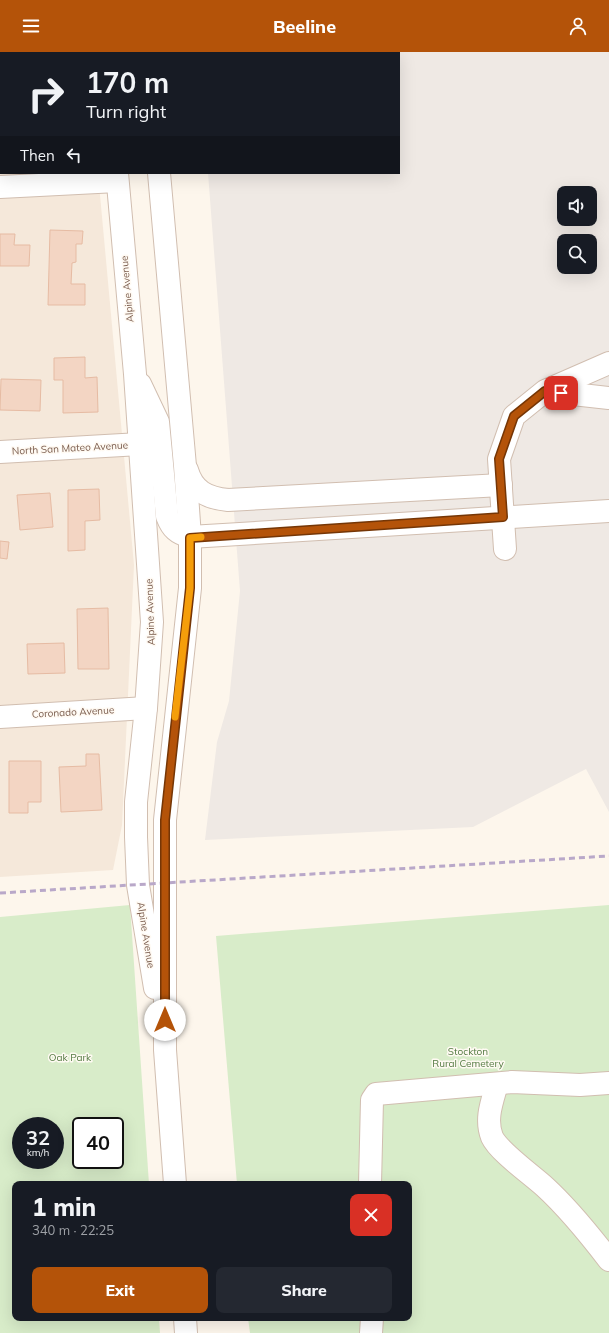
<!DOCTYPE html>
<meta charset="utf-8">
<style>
:root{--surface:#171b24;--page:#242831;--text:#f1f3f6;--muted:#9ea1a6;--accent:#b45309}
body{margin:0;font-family:Mulish,sans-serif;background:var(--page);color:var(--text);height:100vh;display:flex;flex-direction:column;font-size:15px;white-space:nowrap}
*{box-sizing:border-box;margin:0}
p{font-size:13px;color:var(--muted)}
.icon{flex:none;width:22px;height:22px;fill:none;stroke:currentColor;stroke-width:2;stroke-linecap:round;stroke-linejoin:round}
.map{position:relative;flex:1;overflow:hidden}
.details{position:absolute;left:12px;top:1129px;width:400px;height:140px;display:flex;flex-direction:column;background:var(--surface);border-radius:8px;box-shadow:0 4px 16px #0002}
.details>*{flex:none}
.hud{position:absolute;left:0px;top:0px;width:400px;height:122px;box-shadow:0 4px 16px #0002;background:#171b24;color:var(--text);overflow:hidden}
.buttons{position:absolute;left:557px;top:134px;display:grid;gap:8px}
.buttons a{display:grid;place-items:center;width:40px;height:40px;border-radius:8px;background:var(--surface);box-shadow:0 4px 16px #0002;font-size:20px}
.speed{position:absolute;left:12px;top:1065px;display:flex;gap:8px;font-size:20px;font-weight:700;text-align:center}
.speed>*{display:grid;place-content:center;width:52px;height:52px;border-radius:50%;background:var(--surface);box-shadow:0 4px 16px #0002;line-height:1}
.speed small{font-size:10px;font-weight:400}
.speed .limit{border:2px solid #111;border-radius:6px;background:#fff;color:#111}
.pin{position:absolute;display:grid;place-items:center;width:34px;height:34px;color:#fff;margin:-17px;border-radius:8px;box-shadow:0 2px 6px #0006}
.me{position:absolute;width:44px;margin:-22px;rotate:0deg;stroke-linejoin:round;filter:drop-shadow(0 0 3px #0008)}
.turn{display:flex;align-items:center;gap:14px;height:84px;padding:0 20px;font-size:18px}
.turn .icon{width:52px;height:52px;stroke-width:2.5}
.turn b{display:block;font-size:28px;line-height:34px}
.then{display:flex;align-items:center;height:38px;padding:0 20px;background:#0003;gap:8px;font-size:15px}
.round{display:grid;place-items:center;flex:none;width:42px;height:42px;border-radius:8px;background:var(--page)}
.overview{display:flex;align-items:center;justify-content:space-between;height:68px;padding:0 20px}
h1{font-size:24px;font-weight:800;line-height:30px}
.action{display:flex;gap:8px;margin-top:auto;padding:8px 20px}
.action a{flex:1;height:46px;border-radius:8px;background:var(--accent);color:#fff;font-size:16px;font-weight:800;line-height:46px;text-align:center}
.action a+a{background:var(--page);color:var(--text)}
header{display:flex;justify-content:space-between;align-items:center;height:52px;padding:0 20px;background:var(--accent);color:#fff;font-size:18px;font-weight:800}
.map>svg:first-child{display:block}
.residential{fill:#f5e8da}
.industrial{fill:#efe9e4;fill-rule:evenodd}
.green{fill:#d8ecc9;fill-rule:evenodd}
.building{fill:#f3d5c3;stroke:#e6bba3}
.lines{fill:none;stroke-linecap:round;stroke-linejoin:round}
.minor-casing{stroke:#d1beb0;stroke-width:24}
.minor{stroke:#fff;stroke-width:22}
.rail{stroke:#b9a8c9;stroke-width:3;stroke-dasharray:6 4;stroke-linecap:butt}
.route-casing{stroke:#753606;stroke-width:10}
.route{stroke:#b45309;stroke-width:7}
.slow{stroke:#f59e0b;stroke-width:7}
.labels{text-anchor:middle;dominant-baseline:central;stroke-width:3;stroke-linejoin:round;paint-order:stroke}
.street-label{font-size:10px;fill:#7a5c4d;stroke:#fffaf3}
.park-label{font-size:10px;fill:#537a41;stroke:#fffaf3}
</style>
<header><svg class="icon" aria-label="menu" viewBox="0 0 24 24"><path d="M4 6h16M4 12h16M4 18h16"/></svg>Beeline<svg class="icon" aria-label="person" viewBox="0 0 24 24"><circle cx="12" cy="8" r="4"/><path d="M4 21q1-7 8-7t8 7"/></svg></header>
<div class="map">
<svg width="609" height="1281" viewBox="0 0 609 1281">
<rect width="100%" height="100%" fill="#fdf6ec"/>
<!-- residential -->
<path class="residential" d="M 0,0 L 87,0 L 1,1 L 1,121 L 98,121 L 134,513 L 122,773 L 113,818 L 0,825 Z"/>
<!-- industrial -->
<path class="industrial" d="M 199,0 L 609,0 L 609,760 L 586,717 L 473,775 L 205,788 L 217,690 L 229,649 L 240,539 L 208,121 L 399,121 L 399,1 ZM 564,141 L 590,141 L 590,167 L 564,167 ZM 564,189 L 590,189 L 590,215 L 564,215 Z"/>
<!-- green -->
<g class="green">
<path d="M 130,853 L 149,1132 L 15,1132 L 15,1266 L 159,1266 L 160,1281 L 0,1281 L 0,865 ZM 21,1074 L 55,1074 L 55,1108 L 21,1108 ZM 81,1074 L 115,1074 L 115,1108 L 81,1108 Z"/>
<path d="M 609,853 L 609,1281 L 250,1281 L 248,1266 L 409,1266 L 409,1132 L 237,1132 L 216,884 Z"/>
</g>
<!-- building -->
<g class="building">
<path d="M 0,54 L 1,54 L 0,97 Z"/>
<path d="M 50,178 L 83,179 L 82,192 L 76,192 L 76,210 L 72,211 L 71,232 L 85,232 L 85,253 L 48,253 Z"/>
<path d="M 0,182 L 15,182 L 14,193 L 30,193 L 29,214 L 0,214 Z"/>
<path d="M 85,305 L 85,326 L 97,325 L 98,360 L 63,361 L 63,328 L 54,328 L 54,306 Z"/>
<path d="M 1,327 L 41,328 L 40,359 L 0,358 Z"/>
<path d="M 99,437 L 100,468 L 85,469 L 85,498 L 68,499 L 68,438 Z"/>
<path d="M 50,441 L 53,475 L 20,478 L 17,443 Z"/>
<path d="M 0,489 L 9,490 L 7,507 L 0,506 Z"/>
<path d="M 108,556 L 109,617 L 78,617 L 77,557 Z"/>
<path d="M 64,591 L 65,621 L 28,622 L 27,592 Z"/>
<path d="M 86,702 L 99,702 L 102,758 L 61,760 L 59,715 L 86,714 Z"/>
<path d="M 9,709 L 41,709 L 41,750 L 28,750 L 28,761 L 9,761 Z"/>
</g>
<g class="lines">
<defs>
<g id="minor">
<path d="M 106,0 L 107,1"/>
<path d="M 149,0 L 149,1"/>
<path d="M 117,121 L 135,322 L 152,570 L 146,656 L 136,750 L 136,785 L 138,833 L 155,936"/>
<path d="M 159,121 L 185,414 L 190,485 L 190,536 L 165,768 L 165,998 L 175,1132"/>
<path d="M 0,135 L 117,129"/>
<path d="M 140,332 L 158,370 L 167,464 C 172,477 177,481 190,485 L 609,459"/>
<path d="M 546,339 L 609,346"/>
<path d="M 0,400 L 140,392"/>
<path d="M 187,418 C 193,439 207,446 228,448 L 501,433"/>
<path d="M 505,497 L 499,407 L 514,364 L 545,339 L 609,311"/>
<path d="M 0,665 L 146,656"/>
<path d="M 497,1032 C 492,1050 485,1067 492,1085 C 499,1100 532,1123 545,1135 C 569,1157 589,1182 609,1208"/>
<path d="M 370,1132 L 372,1048 L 376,1042 L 512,1030 L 580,1033 L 609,1031"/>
<path d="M 185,1266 L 186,1281"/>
<path d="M 371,1281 L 372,1266"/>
</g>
</defs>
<!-- minor casing -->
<use href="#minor" class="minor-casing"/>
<!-- minor -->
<use href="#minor" class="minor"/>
<!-- rail -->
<path class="rail" d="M 0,841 L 609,804"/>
</g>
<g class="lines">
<defs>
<path id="route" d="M 165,968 L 165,768 L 190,536 L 190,486 L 503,465 L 499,407 L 514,364 L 545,339 L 561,341"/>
</defs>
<!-- route casing -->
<use href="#route" class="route-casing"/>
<!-- route -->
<use href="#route" class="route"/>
<!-- slow -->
<path class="slow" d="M 175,665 L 190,536 L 190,486 L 201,485"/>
</g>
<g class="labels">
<!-- street labels -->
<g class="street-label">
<text transform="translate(127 237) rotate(-95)">Alpine Avenue</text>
<text transform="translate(70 396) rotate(-3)">North San Mateo Avenue</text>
<text transform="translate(150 560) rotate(-92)">Alpine Avenue</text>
<text transform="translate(73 660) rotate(-3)">Coronado Avenue</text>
<text transform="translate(146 883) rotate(81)">Alpine Avenue</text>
</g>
<!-- park labels -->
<g class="park-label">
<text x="468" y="999">Stockton<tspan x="468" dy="12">Rural Cemetery</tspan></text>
<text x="70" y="1005">Oak Park</text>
</g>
</g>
</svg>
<div class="buttons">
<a><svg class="icon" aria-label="sound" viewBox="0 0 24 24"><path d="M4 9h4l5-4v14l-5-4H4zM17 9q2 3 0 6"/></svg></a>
<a><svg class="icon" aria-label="search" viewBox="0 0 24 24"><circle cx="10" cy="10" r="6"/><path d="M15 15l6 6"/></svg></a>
</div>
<div class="speed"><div>32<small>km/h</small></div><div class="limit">40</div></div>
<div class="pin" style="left:561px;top:341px;background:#d93025"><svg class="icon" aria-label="arrive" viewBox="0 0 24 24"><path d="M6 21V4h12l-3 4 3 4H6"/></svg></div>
<svg class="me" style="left:165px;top:968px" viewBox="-20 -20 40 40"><circle r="19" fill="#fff"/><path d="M0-13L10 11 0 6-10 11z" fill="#b45309"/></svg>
<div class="hud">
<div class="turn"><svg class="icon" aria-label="right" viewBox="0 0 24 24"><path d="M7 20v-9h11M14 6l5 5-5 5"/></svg><div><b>170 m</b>Turn right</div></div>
<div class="then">Then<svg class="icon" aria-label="left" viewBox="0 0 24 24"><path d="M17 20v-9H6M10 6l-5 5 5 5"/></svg></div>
</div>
<section class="details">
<div class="overview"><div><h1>1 min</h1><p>340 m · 22:25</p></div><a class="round" style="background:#d93025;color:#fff"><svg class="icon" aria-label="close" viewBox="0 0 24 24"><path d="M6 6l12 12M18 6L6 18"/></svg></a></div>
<div class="action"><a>Exit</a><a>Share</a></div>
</section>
</div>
